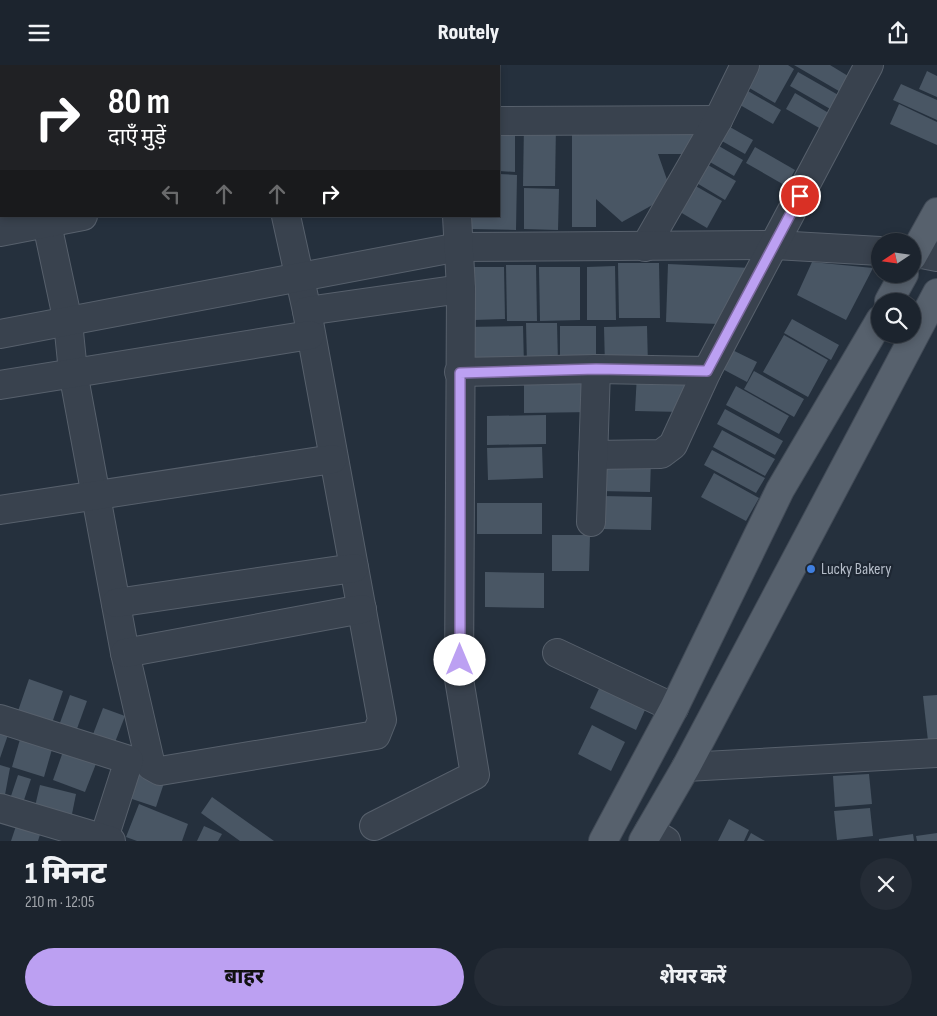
<!DOCTYPE html>
<html lang="hi">
<meta charset="utf-8">
<style>
:root{--surface:#1c242e;--page:#252c36;--text:#f1f3f6;--muted:#a0a4aa;--line:#3a414a;--accent:#bca0f2}
body{margin:0;font-family:"Sofia Sans Condensed","Noto Sans Devanagari",sans-serif;background:var(--page);color:var(--text);height:100vh;display:flex;flex-direction:column;font-size:19px;white-space:nowrap}
*{box-sizing:border-box;margin:0}
p{font-size:16px;color:var(--muted)}
.icon{flex:none;width:28px;height:28px;fill:none;stroke:currentColor;stroke-width:2;stroke-linecap:round;stroke-linejoin:round}
.map{position:relative;height:776px;overflow:hidden}
.side{display:flex;flex-direction:column;background:var(--surface);flex:1}
.side>*{flex:none}
.top-card{position:absolute;left:0px;top:0px;width:500px;height:152px;box-shadow:0 2px 8px #0003,0 0 0 1px var(--line);background:#202124;color:#fff;overflow:hidden}
.needle{width:32px;rotate:257deg}
.buttons{position:absolute;left:871px;top:168px;display:grid;gap:10px}
.buttons a{display:grid;place-items:center;width:50px;height:50px;border-radius:50%;background:var(--surface);box-shadow:0 2px 8px #0003,0 0 0 1px var(--line);font-size:25px}
.pin{position:absolute;display:grid;place-items:center;width:42px;height:42px;color:#fff;margin:-21px;border:2px solid #fff;border-radius:50%;box-shadow:0 1px 5px #0007}
.me{position:absolute;width:55px;margin:-28px;rotate:0deg;stroke-linejoin:round;filter:drop-shadow(0 0 4px #0008)}
.turn{display:flex;align-items:center;gap:18px;height:105px;padding:0 25px;font-size:22px}
.turn .icon{width:65px;height:65px;stroke-width:2.5}
.turn b{display:block;font-size:35px;line-height:42px}
.lanes{display:flex;align-items:center;height:48px;padding:0 25px;background:#0003;justify-content:center;gap:25px;direction:ltr}
.lanes .off{opacity:.35}
.round{display:grid;place-items:center;flex:none;width:52px;height:52px;border-radius:26px;background:var(--page)}
.summary{display:flex;align-items:center;justify-content:space-between;height:85px;padding:0 25px}
h1{font-size:30px;font-weight:800;line-height:38px}
.cta{display:flex;gap:10px;margin-top:auto;padding:10px 25px}
.cta a{flex:1;height:58px;border-radius:30px;background:var(--accent);color:#111;font-size:20px;font-weight:800;line-height:58px;text-align:center}
.cta a+a{background:var(--page);color:var(--text)}
header{display:flex;justify-content:space-between;align-items:center;height:65px;padding:0 25px;background:var(--surface);font-size:22px;font-weight:800}
.map>svg:first-child{display:block}
.building{fill:#495664}
.lines{fill:none;stroke-linecap:round;stroke-linejoin:round}
.minor-casing{stroke:#57606c;stroke-width:30}
.major-casing{stroke:#424b57;stroke-width:30}
.minor{stroke:#39424e;stroke-width:28}
.major{stroke:#57616d;stroke-width:28}
.route-casing{stroke:#7a689d;stroke-width:12}
.route{stroke:#bca0f2;stroke-width:9}
.shop-dot{fill:#3f7fe0;stroke:#1e2733;stroke-width:2}
.labels{text-anchor:middle;dominant-baseline:central;stroke-width:4.5;stroke-linejoin:round;paint-order:stroke}
.poi-label{font-size:16px;fill:#b5bdc9;stroke:#1e2733;text-anchor:start}
</style>
<header><svg class="icon" aria-label="menu" viewBox="0 0 24 24"><path d="M4 6h16M4 12h16M4 18h16"/></svg>Routely<svg class="icon" aria-label="share" viewBox="0 0 24 24"><path d="M12 15V3M7 8l5-5 5 5M5 13v7h14v-7"/></svg></header>
<div class="map">
<svg width="937" height="776" viewBox="0 0 937 776">
<rect width="100%" height="100%" fill="#25303d"/>
<!-- building -->
<g class="building">
<path d="M 748,0 L 788,0 L 794,4 L 775,38 L 739,17 Z"/>
<path d="M 794,0 L 830,0 L 853,14 L 844,29 Z"/>
<path d="M 927,6 L 937,11 L 937,32 L 919,24 Z"/>
<path d="M 798,7 L 840,31 L 832,45 L 790,21 Z"/>
<path d="M 901,19 L 937,35 L 937,55 L 893,35 Z"/>
<path d="M 741,22 L 781,45 L 773,59 L 733,36 Z"/>
<path d="M 795,28 L 837,53 L 828,68 L 786,44 Z"/>
<path d="M 899,39 L 937,57 L 937,80 L 890,59 Z"/>
<path d="M 721,57 L 753,75 L 745,89 L 713,71 Z"/>
<path d="M 524,59 L 556,59 L 555,121 L 523,121 Z"/>
<path d="M 499,60 L 515,60 L 515,107 L 499,106 Z"/>
<path d="M 572,61 L 693,61 L 693,89 L 658,89 L 672,129 L 622,157 L 596,134 L 596,162 L 572,162 Z"/>
<path d="M 712,77 L 743,95 L 734,111 L 703,93 Z"/>
<path d="M 755,82 L 795,105 L 786,121 L 746,98 Z"/>
<path d="M 701,96 L 736,116 L 725,135 L 690,114 Z"/>
<path d="M 499,109 L 517,110 L 516,165 L 471,164 L 472,151 L 499,151 Z"/>
<path d="M 685,115 L 722,136 L 707,163 L 670,141 Z"/>
<path d="M 524,123 L 559,124 L 558,165 L 524,164 Z"/>
<path d="M 812,197 L 873,203 L 846,255 L 797,230 Z"/>
<path d="M 618,198 L 659,198 L 660,253 L 619,253 Z"/>
<path d="M 668,199 L 751,203 L 719,259 L 666,257 Z"/>
<path d="M 506,200 L 536,200 L 537,256 L 507,256 Z"/>
<path d="M 615,201 L 616,255 L 587,255 L 587,202 Z"/>
<path d="M 474,202 L 504,202 L 505,254 L 474,255 Z"/>
<path d="M 539,202 L 580,202 L 580,255 L 540,256 Z"/>
<path d="M 792,254 L 839,280 L 831,295 L 784,268 Z"/>
<path d="M 526,258 L 557,258 L 558,299 L 527,299 Z"/>
<path d="M 523,261 L 524,301 L 466,301 L 465,262 Z"/>
<rect x="560" y="261" width="36" height="34"/>
<path d="M 647,261 L 648,301 L 605,301 L 604,262 Z"/>
<path d="M 784,270 L 828,295 L 808,332 L 763,307 Z"/>
<path d="M 722,280 L 757,297 L 747,317 L 713,299 Z"/>
<path d="M 754,306 L 804,334 L 794,352 L 744,324 Z"/>
<path d="M 637,309 L 700,313 L 682,347 L 635,346 Z"/>
<path d="M 591,315 L 592,347 L 524,348 L 524,316 Z"/>
<path d="M 736,321 L 789,351 L 779,369 L 726,340 Z"/>
<path d="M 725,344 L 783,376 L 775,390 L 717,359 Z"/>
<path d="M 546,350 L 546,379 L 487,380 L 487,351 Z"/>
<path d="M 722,365 L 775,394 L 765,411 L 713,382 Z"/>
<path d="M 542,382 L 543,413 L 488,415 L 487,383 Z"/>
<path d="M 712,385 L 765,413 L 756,428 L 704,400 Z"/>
<path d="M 600,393 L 651,394 L 650,427 L 599,426 Z"/>
<path d="M 714,408 L 759,433 L 746,456 L 701,432 Z"/>
<path d="M 602,431 L 652,432 L 651,465 L 601,464 Z"/>
<rect x="477" y="438" width="65" height="31"/>
<path d="M 552,470 L 590,470 L 589,506 L 552,506 Z"/>
<path d="M 485,507 L 544,508 L 544,543 L 485,542 Z"/>
<path d="M 29,614 L 63,626 L 51,661 L 17,649 Z"/>
<path d="M 603,615 L 649,636 L 636,665 L 590,643 Z"/>
<path d="M 70,630 L 87,636 L 74,672 L 57,666 Z"/>
<path d="M 937,630 L 937,684 L 929,685 L 923,631 Z"/>
<path d="M 103,643 L 125,651 L 114,680 L 92,672 Z"/>
<path d="M 592,660 L 625,677 L 611,706 L 578,689 Z"/>
<path d="M 0,661 L 10,664 L 0,693 Z"/>
<path d="M 23,664 L 55,674 L 44,712 L 12,702 Z"/>
<path d="M 66,678 L 99,691 L 85,727 L 53,715 Z"/>
<path d="M 0,700 L 10,703 L 4,735 L 0,734 Z"/>
<path d="M 137,707 L 165,715 L 156,742 L 129,733 Z"/>
<path d="M 869,709 L 872,739 L 835,742 L 833,711 Z"/>
<path d="M 18,710 L 31,714 L 22,741 L 9,737 Z"/>
<path d="M 40,720 L 76,729 L 70,759 L 33,750 Z"/>
<path d="M 212,732 L 274,776 L 240,776 L 201,748 Z"/>
<path d="M 139,739 L 188,759 L 182,776 L 137,776 L 126,772 Z"/>
<path d="M 870,743 L 873,771 L 837,775 L 834,746 Z"/>
<path d="M 19,752 L 43,760 L 38,776 L 11,776 Z"/>
<path d="M 729,754 L 749,765 L 744,776 L 718,776 Z"/>
<path d="M 204,761 L 222,769 L 218,776 L 197,776 Z"/>
<path d="M 751,768 L 765,776 L 747,776 Z"/>
<path d="M 937,768 L 937,776 L 917,776 L 916,771 Z"/>
<path d="M 913,769 L 914,776 L 879,776 L 879,774 Z"/>
</g>
<g class="lines">
<defs>
<g id="minor">
<path d="M 444,0 L 445,1"/>
<path d="M 499,56 L 718,55"/>
<path d="M 47,159 L 68,257 L 73,307 L 125,588 L 151,701 L 160,706 L 376,670 L 382,655 L 307,246 L 286,151"/>
<path d="M 0,167 L 83,151"/>
<path d="M 645,182 L 718,55 L 745,0"/>
<path d="M 912,187 L 937,192"/>
<path d="M 307,246 L 461,224"/>
<path d="M 0,269 L 459,182 L 775,180 L 880,186"/>
<path d="M 459,307 L 596,304 L 707,306"/>
<path d="M 0,320 L 310,270"/>
<path d="M 593,390 L 661,389 L 673,380 L 707,306 L 869,0"/>
<path d="M 0,445 L 333,394"/>
<path d="M 591,457 L 596,304"/>
<path d="M 116,538 L 354,503"/>
<path d="M 125,588 L 362,544"/>
<path d="M 557,588 L 674,643"/>
<path d="M 0,654 L 129,695 L 103,776"/>
<path d="M 686,702 L 937,688"/>
<path d="M 0,743 L 111,776"/>
<path d="M 374,761 L 475,710 L 459,614 L 461,224 L 457,151"/>
<path d="M 649,766 L 666,776"/>
</g>
<g id="major">
<path d="M 912,192 L 937,147"/>
<path d="M 889,236 L 904,209"/>
<path d="M 603,776 L 674,643 L 780,425 L 880,255"/>
<path d="M 643,776 L 686,702 L 937,228"/>
</g>
</defs>
<!-- minor casing -->
<use href="#minor" class="minor-casing"/>
<!-- major casing -->
<use href="#major" class="major-casing"/>
<!-- minor -->
<use href="#minor" class="minor"/>
<!-- major -->
<use href="#major" class="major"/>
</g>
<g class="lines">
<defs>
<path id="route" d="M 460,595 L 460,308 L 596,304 L 707,306 L 800,131"/>
</defs>
<!-- route casing -->
<use href="#route" class="route-casing"/>
<!-- route -->
<use href="#route" class="route"/>
</g>
<!-- markers -->
<circle class="shop-dot" cx="811" cy="504" r="5"/>
<g class="labels">
<!-- poi labels -->
<g class="poi-label">
<text x="821" y="504">Lucky Bakery</text>
</g>
</g>
</svg>
<div class="buttons">
<a><svg class="needle" viewBox="-14 -14 28 28"><path d="M0-13l5 13h-10z" fill="#e53935"/><path d="M0 13l5-13h-10z" fill="#a0a4aa"/></svg></a>
<a><svg class="icon" aria-label="search" viewBox="0 0 24 24"><circle cx="10" cy="10" r="6"/><path d="M15 15l6 6"/></svg></a>
</div>
<div class="pin" style="left:800px;top:131px;background:#d93025"><svg class="icon" aria-label="arrive" viewBox="0 0 24 24"><path d="M6 21V4h12l-3 4 3 4H6"/></svg></div>
<svg class="me" style="left:460px;top:595px" viewBox="-20 -20 40 40"><circle r="19" fill="#fff"/><path d="M0-13L10 11 0 6-10 11z" fill="#bca0f2"/></svg>
<div class="top-card">
<div class="turn"><svg class="icon" aria-label="right" viewBox="0 0 24 24"><path d="M7 20v-9h11M14 6l5 5-5 5"/></svg><div><b>80 m</b>दाएँ मुड़ें</div></div>
<div class="lanes"><svg class="icon off" aria-label="left" viewBox="0 0 24 24"><path d="M17 20v-9H6M10 6l-5 5 5 5"/></svg><svg class="icon off" aria-label="ahead" viewBox="0 0 24 24"><path d="M12 20V5M6 11l6-6 6 6"/></svg><svg class="icon off" aria-label="ahead" viewBox="0 0 24 24"><path d="M12 20V5M6 11l6-6 6 6"/></svg><svg class="icon" aria-label="right" viewBox="0 0 24 24"><path d="M7 20v-9h11M14 6l5 5-5 5"/></svg></div>
</div>
</div>
<section class="side">
<div class="summary"><div><h1>1 मिनट</h1><p>210 m · 12:05</p></div><a class="round"><svg class="icon" aria-label="close" viewBox="0 0 24 24"><path d="M6 6l12 12M18 6L6 18"/></svg></a></div>
<div class="cta"><a>बाहर</a><a>शेयर करें</a></div>
</section>
